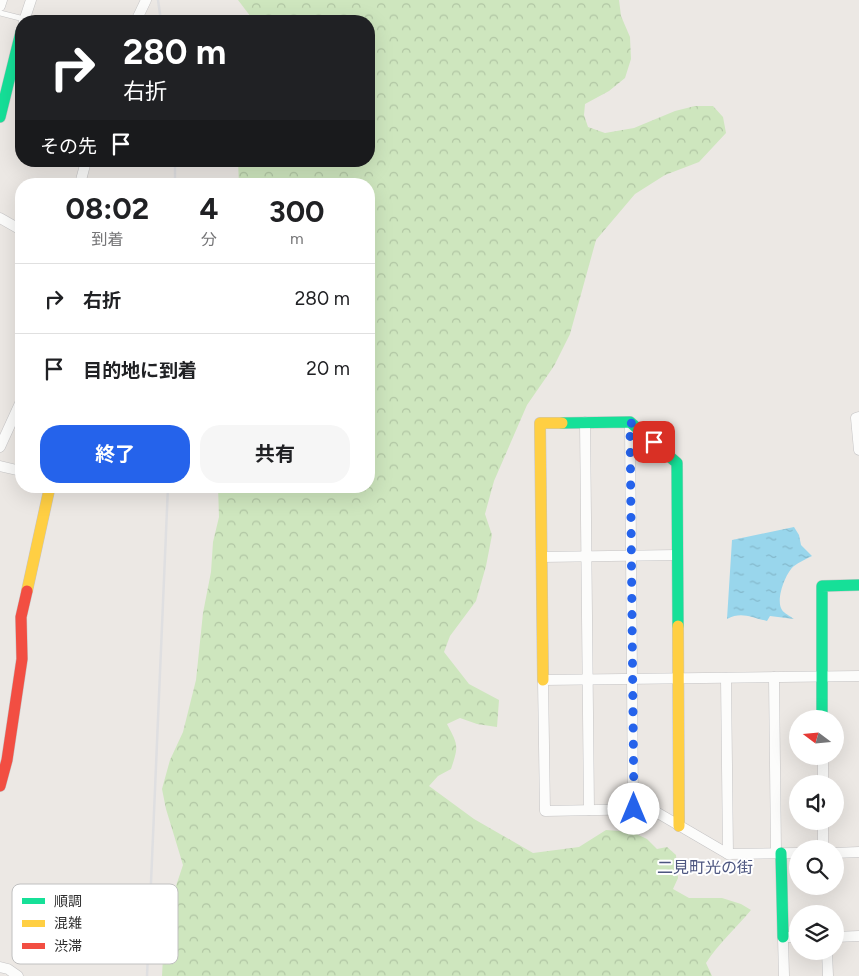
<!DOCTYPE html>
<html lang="ja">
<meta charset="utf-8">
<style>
:root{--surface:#fff;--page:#f6f6f6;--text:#202124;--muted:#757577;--line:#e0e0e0;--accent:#2563eb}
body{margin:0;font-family:Figtree,"Noto Sans JP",sans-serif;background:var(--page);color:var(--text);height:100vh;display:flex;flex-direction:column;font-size:19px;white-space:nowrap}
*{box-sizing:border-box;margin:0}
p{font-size:16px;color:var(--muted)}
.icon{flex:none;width:28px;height:28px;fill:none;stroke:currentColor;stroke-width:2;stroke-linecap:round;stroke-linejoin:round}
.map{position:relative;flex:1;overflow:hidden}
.drawer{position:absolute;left:15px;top:178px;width:360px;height:315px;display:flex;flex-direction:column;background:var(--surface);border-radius:20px;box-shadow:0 5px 20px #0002}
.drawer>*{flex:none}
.hud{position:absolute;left:15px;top:15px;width:360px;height:152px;border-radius:20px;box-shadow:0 5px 20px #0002;background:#202124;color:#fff;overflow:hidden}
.needle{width:32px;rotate:286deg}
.fabs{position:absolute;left:789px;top:710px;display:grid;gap:10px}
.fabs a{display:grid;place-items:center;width:55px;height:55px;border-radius:50%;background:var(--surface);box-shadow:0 5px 20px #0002;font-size:25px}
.pin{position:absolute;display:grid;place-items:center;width:42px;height:42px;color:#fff;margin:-21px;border-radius:10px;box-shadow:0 2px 8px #0006}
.me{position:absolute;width:55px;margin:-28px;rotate:0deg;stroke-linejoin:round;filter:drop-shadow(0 0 4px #0008)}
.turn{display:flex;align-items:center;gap:18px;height:105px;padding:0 25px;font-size:22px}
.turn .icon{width:65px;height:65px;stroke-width:2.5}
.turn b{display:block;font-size:35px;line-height:42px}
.then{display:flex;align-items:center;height:48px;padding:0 25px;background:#0003;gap:10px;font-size:19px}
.eta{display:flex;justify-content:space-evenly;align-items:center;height:85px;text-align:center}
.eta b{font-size:30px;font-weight:700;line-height:35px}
.primary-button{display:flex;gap:10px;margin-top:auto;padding:10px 25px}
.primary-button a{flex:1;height:58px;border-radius:20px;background:var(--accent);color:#fff;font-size:20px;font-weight:700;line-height:58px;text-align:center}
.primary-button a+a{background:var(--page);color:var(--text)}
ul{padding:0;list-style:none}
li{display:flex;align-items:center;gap:15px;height:70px;padding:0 25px;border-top:1px solid var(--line)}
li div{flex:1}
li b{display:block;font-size:19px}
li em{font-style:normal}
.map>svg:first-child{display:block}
.forest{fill:url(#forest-crowns)}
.water{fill:url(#water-ripples)}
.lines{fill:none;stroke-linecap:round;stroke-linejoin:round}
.lane-casing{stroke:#c5c4c5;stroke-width:6}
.street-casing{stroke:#c5c4c5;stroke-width:11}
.fast-casing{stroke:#c5c4c5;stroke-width:12}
.slow-casing{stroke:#c5c4c5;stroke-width:12}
.jam-casing{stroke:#c5c4c5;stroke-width:12}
.lane{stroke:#fcfcfb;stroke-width:5}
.street{stroke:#fcfcfb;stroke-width:10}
.fast{stroke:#16e098;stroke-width:11}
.slow{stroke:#ffcf43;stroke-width:11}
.jam{stroke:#f24e42;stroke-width:11}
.rail{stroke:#dfdfe1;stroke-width:2.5}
.route{stroke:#2563eb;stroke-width:9;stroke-dasharray:0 16.2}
.labels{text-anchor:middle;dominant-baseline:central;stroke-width:4;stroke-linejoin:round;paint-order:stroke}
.quarter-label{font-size:16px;fill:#4d5680;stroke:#fff}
.key{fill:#fff;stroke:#c0c0c0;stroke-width:1}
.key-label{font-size:14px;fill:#2e2e2e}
</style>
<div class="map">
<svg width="859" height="976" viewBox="0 0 859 976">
<defs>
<pattern id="forest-crowns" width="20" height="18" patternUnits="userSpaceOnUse" patternTransform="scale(1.25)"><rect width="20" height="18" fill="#cee6be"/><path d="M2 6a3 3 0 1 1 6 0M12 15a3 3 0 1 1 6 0" fill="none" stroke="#b1c6a4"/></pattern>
<pattern id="water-ripples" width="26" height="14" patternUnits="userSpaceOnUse" patternTransform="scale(1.25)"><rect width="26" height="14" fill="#99d6ec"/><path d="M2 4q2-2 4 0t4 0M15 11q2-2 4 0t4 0" fill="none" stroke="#84b8cb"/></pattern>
</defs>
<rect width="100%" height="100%" fill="#ece8e4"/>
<!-- forest -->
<path class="forest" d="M 238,0 L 619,0 L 621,16 L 630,37 L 631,59 L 625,78 L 609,91 L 585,104 L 584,115 L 588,127 L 605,133 L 634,128 L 675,111 L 695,106 L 713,106 L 723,117 L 726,133 L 699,162 L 665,175 L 635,194 L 596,240 L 570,334 L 554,366 L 527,405 L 494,481 L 485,514 L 492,535 L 486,566 L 476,601 L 450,636 L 444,652 L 469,684 L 499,700 L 497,727 L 477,724 L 460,718 L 447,724 C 458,745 459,745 451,769 L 438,776 L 429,786 L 474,819 L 533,853 L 579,847 L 606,830 L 632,832 L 647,839 L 657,849 L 667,847 L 676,855 L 678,878 L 673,889 L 689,898 L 722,898 L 741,904 L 751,910 C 736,928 718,944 706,963 L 712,976 L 162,976 L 165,919 L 183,865 L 166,809 L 162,789 L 170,760 L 183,732 L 196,680 L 203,613 L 211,572 L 213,542 L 219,517 L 218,486 L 369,486 L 369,184 L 239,184 L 238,161 L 369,161 L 369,21 L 254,21 Z"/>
<!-- water -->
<path class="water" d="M 794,527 L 799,535 L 801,545 L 812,556 C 806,559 799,562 794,566 C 786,572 775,600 782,610 C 784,613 790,616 794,619 L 770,616 L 767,621 C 752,618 742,611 727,619 L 732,540 Z"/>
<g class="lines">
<defs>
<path id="lane" d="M 0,13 L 24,19"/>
<g id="street">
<path d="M 0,6 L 2,0"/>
<path d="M 24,21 L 31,0"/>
<path d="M 136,21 L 146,0"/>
<path d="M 80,184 L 86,161"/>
<path d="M 0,218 L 21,230"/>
<path d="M 859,417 L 856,418 L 859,450"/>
<path d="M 585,422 L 589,810"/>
<path d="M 630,422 L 633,809"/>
<path d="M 0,447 L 21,401"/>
<path d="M 0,466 L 21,471"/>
<path d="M 542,557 L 677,555"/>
<path d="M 774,677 L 776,853"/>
<path d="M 726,678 L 728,854"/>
<path d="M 823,756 L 823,784"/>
<path d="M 823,821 L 823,849"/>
<path d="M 798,853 L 728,854 L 651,809 L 545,811 L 543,680 L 859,676"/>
<path d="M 835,853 L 859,852"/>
<path d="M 835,937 L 859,936"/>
<path d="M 827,951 L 828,976"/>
<path d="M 0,967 L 8,969 L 18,976"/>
<path d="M 784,976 L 783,937 L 798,937"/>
</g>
<g id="fast">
<path d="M 0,117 L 21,32"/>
<path d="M 562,423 L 630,422 L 677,463 L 678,626"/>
<path d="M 822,719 L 822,586 L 859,585"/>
<path d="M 781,853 L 783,937"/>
</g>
<g id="slow">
<path d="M 27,591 L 50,486"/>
<path d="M 678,626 L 679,826"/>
<path d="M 543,680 L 540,423 L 562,423"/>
</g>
<path id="jam" d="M 0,786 L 7,760 L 22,659 L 21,617 L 27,591"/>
</defs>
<!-- lane casing -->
<use href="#lane" class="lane-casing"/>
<!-- street casing -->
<use href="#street" class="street-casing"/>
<!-- fast casing -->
<use href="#fast" class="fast-casing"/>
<!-- slow casing -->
<use href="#slow" class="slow-casing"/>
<!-- jam casing -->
<use href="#jam" class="jam-casing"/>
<!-- lane -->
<use href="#lane" class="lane"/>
<!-- street -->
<use href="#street" class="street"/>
<!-- fast -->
<use href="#fast" class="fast"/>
<!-- slow -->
<use href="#slow" class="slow"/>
<!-- jam -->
<use href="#jam" class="jam"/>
<!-- rail -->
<g class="rail">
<path d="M 158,0 L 161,21"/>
<path d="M 175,161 L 175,184"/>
<path d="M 147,976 L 168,486"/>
</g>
</g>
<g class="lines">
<!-- route -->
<path class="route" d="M 634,809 L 630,422 L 654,442"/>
</g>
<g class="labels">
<!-- quarter labels -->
<g class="quarter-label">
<text x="705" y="867">二見町光の街</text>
</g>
</g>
<!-- legend -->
<rect x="12" y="884" width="166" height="80" rx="8" class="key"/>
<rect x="22" y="898" width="23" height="6" fill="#16e098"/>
<rect x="22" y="920" width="23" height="7" fill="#ffcf43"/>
<rect x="22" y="943" width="23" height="6" fill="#f24e42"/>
<g class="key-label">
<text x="54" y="906">順調</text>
<text x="54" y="928">混雑</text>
<text x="54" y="951">渋滞</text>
</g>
</svg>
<div class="fabs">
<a><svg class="needle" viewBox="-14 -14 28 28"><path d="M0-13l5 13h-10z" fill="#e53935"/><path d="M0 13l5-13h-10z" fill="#757577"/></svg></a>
<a><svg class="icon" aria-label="sound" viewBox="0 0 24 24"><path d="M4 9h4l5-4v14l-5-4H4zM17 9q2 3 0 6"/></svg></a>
<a><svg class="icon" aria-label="search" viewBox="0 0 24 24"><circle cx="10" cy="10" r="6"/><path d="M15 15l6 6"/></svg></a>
<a><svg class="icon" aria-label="layers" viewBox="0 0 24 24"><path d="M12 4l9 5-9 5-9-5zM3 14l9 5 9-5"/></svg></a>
</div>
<div class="pin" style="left:654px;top:442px;background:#d93025"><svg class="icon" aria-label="arrive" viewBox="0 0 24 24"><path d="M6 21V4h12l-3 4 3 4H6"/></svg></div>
<svg class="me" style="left:634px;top:809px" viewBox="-20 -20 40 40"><circle r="19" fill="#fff"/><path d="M0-13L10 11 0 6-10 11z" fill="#2563eb"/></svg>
<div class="hud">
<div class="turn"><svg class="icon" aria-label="right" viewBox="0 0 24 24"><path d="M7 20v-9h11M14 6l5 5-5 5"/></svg><div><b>280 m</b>右折</div></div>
<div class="then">その先<svg class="icon" aria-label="arrive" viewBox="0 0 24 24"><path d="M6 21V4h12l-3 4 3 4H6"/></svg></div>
</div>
<section class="drawer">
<div class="eta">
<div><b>08:02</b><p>到着</p></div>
<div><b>4</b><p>分</p></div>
<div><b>300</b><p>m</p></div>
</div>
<ul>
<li><svg class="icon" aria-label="right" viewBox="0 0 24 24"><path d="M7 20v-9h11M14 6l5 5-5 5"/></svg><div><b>右折</b></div><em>280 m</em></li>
<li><svg class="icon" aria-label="arrive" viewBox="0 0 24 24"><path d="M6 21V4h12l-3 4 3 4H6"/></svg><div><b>目的地に到着</b></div><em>20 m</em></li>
</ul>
<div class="primary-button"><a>終了</a><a>共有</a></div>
</section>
</div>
